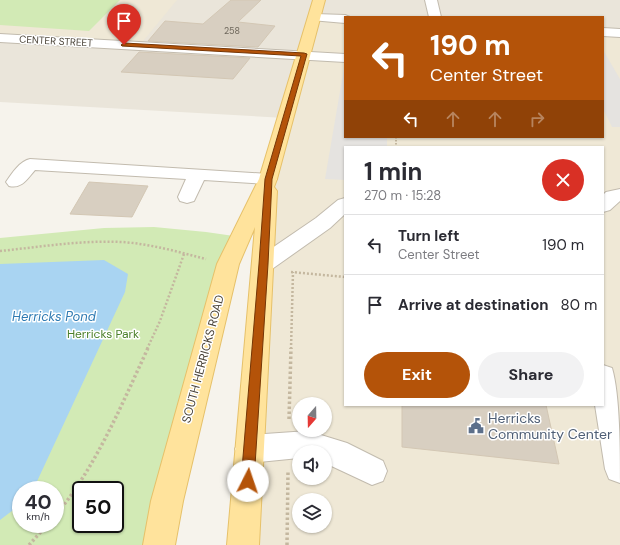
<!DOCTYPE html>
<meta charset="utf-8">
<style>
:root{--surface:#fff;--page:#f2f2f3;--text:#2b2b33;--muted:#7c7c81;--line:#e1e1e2;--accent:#b45309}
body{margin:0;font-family:"DM Sans",sans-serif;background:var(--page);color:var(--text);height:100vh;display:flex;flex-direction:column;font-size:15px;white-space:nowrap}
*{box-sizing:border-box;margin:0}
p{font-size:13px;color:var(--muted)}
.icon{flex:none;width:22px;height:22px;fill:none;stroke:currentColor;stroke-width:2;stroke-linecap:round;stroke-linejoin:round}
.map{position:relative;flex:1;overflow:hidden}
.sheet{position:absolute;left:344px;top:146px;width:260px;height:260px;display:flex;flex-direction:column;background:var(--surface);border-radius:0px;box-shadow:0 1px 3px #0004}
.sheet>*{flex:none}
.top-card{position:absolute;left:344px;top:16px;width:260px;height:122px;border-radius:0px;box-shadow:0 1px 3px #0004;background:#b45309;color:#fff;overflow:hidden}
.needle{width:26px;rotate:200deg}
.controls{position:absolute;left:292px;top:397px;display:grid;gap:8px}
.controls a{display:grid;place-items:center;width:40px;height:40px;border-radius:50%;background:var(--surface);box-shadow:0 1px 3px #0004;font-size:20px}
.speed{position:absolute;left:12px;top:481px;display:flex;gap:8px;font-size:20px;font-weight:700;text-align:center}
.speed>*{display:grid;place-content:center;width:52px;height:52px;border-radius:50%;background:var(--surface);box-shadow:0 1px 3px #0004;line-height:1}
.speed small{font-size:10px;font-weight:400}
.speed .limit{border:2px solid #111;border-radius:6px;background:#fff;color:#111}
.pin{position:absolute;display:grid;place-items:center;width:34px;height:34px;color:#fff;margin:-41px -17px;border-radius:50% 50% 50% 0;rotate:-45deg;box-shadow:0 0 4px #0007}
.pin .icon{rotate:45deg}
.me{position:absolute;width:44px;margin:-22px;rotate:4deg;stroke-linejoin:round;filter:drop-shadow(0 0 3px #0008)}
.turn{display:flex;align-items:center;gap:14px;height:84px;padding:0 20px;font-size:18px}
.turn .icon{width:52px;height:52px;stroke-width:2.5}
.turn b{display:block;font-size:28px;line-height:34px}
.lanes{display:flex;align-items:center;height:38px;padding:0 20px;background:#0003;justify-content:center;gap:20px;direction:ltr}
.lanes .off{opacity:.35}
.round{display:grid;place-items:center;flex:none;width:42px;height:42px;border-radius:21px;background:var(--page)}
.head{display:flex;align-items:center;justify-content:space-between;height:68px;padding:0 20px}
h1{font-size:24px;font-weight:700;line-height:30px}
.action{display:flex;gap:8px;margin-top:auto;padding:8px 20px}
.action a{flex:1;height:46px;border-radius:24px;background:var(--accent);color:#fff;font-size:16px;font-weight:700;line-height:46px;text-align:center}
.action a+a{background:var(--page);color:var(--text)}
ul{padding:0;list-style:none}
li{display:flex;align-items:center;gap:12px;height:60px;padding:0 20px;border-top:1px solid var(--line)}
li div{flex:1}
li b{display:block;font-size:15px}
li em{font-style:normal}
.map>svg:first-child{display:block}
.residential{fill:#eae5da}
.education{fill:#efe8d6;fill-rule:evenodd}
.green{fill:#d2eab5;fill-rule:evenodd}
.parking{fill:#e5e3e0}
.water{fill:#a9d4f2}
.building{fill:#d8cfc1;stroke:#d3c7b4}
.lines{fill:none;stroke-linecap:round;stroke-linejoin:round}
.minor-casing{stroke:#c2bbae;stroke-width:2}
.major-casing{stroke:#e6c16a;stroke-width:2}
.path-far2{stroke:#c4b79f;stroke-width:2;stroke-dasharray:1.5 1.5;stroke-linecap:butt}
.path-far1{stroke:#c4b79f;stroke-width:2.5;stroke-dasharray:2 2;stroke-linecap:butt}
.path{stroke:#c4b79f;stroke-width:3.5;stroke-dasharray:2.5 2.5;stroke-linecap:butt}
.minor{fill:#fff;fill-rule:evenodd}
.major{fill:#ffe39c;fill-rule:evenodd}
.route{fill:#b45309;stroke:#753606}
.labels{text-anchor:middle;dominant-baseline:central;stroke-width:3;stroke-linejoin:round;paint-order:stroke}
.far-number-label{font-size:9px;fill:#6e675b}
.far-street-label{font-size:10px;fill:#4b4439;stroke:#fff}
.park-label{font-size:12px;fill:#4a7f2a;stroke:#fff}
.street-label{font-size:12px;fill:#4b4439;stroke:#fff}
.water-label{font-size:13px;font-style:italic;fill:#2e7ab2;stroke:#fff}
.near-service-label{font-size:14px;fill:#4e5e75;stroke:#fff;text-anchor:start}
</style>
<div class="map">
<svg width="620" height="545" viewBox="0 0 620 545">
<rect width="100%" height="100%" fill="#f6f3ec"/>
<!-- residential -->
<path class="residential" d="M 0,0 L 620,0 L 620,33 L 603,32 L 603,17 L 345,17 L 285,118 L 0,102 Z"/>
<!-- education -->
<g class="education">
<path d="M 0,0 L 177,0 L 139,46 L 0,38 Z"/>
<path d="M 315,18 L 345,19 L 345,137 L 603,137 L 603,32 L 620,33 L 620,545 L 243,545 L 268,179 ZM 345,147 L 603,147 L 603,405 L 345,405 ZM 299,404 L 325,404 L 325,430 L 299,430 ZM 299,452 L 325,452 L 325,478 L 299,478 ZM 299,500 L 325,500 L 325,526 L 299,526 Z"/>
</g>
<!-- green -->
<g class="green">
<path d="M 0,0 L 120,0 L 89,31 L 0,25 Z"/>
<path d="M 154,227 L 206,232 L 241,237 L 167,501 L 143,545 L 0,545 L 0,238 L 104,228 ZM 21,490 L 55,490 L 55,524 L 21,524 ZM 81,490 L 115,490 L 115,524 L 81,524 Z"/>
</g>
<!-- parking -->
<g class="parking">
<path d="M 603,50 L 620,79 L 620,127 L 612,127 L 603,109 Z"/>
<path d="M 345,62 L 345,137 L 387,137 L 387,147 L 345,147 L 345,180 L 325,179 Z"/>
</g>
<!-- water -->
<path class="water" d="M 104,260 L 128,274 L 125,292 L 33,490 L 21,490 L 21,504 L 0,520 L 0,264 Z"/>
<!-- building -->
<g class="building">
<path d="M 231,0 L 261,0 L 238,22 L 275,26 L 258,47 L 148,41 L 165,21 L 203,24 Z"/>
<path d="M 139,52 L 250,58 L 233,79 L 121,72 Z"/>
<path d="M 89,182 L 148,186 L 132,217 L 70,214 Z"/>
<path d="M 402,405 L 546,405 L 559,464 L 402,447 Z"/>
</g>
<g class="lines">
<defs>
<g id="minor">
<path d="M 425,0 L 437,0 L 441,17 L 429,17 Z"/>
<path d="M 315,14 L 345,15 L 350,17 L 345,17 L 345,23 L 311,20 L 309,18 L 311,16 Z"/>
<path d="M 603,28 L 620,29 L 620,37 L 603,36 Z"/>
<path d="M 0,34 L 345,54 L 345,62 L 0,42 Z"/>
<path d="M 30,159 L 268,174 L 274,175 L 277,179 L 274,183 L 268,184 L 204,180 L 194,201 L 187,203 L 180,201 L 178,197 L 186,179 L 35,170 C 27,179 22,189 9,186 L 6,182 C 12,173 20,161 30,159 Z"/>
<path d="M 620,189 L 620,201 L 610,210 L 603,212 L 603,195 L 606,192 Z"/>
<path d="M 345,198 L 345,214 L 330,228 L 272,269 L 264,272 L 256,269 L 253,264 L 256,259 L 316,218 L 338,200 Z"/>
<path d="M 603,365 L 612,368 C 620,395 620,452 620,483 L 609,479 L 605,469 L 595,405 L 603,405 Z"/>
<path d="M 308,431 L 347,443 L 383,461 L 387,471 L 383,481 L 372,485 L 325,463 L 325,452 L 299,452 L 299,458 L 250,463 L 240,459 L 235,449 L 240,439 L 250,435 Z"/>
</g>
<path id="major" d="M 313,0 L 325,0 L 277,179 L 274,187 L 277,191 L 259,545 L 227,545 L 255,227 L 239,264 L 183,501 L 175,545 L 143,545 L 151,501 L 217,264 L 259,179 Z"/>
</defs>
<!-- minor casing -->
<use href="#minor" class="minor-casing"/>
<!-- major casing -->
<use href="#major" class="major-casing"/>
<!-- path-far2 -->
<path class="path-far2" d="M 396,137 L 396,147"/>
<!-- path-far1 -->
<g class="path-far1">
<path d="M 0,251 C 40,247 81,240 122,242 C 151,244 179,252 206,259"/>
<path d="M 291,272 L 345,277"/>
<path d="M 147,349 L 160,321 L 184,254"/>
<path d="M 291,349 L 293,272"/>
</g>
<!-- path -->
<g class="path">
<path d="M 289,419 L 291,348"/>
<path d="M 55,516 C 96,467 121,406 148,348"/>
<path d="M 29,545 L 48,524"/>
<path d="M 287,545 L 288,472"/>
</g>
<!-- minor -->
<use href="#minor" class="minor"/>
<!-- major -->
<use href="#major" class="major"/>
</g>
<!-- route -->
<path class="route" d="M 124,43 L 304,53 L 307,54 L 272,179 L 268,264 L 254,481 L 252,486 L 248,487 L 243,486 L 241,481 L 259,264 L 265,179 L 301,56 L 122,46 L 121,45 Z"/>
<!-- icons -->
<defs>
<symbol id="civic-bare" viewBox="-9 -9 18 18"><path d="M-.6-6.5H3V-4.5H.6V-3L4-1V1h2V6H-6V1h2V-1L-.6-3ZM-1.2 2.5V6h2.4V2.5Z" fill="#5c6f8a" stroke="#fff" stroke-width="2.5" paint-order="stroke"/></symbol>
</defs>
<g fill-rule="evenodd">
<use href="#civic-bare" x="465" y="415" width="22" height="22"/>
</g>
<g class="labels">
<!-- far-number labels -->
<g class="far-number-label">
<text x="232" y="31">258</text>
</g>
<!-- far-street labels -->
<g class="far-street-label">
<text transform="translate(56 41) rotate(3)">CENTER STREET</text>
</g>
<!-- park labels -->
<g class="park-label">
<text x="103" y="334">Herricks Park</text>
</g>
<!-- street labels -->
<g class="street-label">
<text transform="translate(203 359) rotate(-75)">SOUTH HERRICKS ROAD</text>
</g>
<!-- water labels -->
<g class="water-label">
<text x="54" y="316">Herricks Pond</text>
</g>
<!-- near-service labels -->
<g class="near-service-label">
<text x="488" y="418">Herricks<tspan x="488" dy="16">Community Center</tspan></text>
</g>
</g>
</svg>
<div class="controls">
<a><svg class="needle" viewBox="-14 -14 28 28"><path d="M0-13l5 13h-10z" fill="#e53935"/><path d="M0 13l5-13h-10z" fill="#7c7c81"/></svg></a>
<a><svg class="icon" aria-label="sound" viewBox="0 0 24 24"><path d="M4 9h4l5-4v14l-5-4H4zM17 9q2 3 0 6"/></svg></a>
<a><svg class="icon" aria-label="layers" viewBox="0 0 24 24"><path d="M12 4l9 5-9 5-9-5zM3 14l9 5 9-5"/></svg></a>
</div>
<div class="speed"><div>40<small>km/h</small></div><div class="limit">50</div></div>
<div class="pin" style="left:124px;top:45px;background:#d93025"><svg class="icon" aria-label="arrive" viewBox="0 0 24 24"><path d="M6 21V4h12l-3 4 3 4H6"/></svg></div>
<svg class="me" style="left:248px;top:481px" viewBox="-20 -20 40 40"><circle r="19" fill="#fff"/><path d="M0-13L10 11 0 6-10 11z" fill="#b45309"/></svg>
<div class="top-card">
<div class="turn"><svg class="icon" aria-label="left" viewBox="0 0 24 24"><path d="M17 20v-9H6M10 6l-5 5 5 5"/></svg><div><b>190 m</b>Center Street</div></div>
<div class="lanes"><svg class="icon" aria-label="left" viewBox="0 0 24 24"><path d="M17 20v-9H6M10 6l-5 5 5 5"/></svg><svg class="icon off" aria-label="ahead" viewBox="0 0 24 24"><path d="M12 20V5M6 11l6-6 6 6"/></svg><svg class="icon off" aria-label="ahead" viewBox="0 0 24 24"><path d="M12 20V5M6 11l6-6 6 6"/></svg><svg class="icon off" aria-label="right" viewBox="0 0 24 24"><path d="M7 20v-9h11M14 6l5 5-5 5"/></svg></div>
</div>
<section class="sheet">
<div class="head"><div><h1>1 min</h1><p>270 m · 15:28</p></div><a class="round" style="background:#d93025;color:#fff"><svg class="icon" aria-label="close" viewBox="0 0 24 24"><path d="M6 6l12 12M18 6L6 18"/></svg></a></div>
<ul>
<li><svg class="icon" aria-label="left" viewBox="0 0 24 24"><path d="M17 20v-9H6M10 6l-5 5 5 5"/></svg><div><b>Turn left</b><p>Center Street</p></div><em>190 m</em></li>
<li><svg class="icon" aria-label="arrive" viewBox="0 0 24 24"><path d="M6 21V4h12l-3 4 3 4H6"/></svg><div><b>Arrive at destination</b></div><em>80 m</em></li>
</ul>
<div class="action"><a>Exit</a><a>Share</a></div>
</section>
</div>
